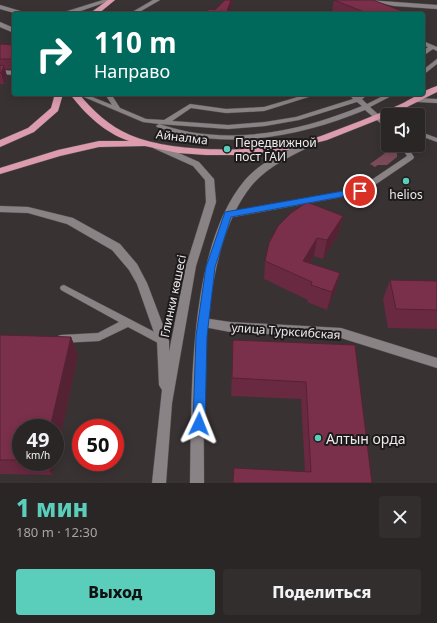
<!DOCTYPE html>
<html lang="ru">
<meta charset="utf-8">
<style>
:root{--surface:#2a2626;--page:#322e2e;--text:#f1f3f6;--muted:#a5a5a7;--line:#464343;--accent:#5bcebb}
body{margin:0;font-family:"Noto Sans",sans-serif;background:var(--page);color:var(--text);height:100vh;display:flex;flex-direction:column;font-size:15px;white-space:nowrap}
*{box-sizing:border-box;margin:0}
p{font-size:13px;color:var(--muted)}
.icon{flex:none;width:22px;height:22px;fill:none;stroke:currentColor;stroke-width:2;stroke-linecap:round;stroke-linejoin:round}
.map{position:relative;height:483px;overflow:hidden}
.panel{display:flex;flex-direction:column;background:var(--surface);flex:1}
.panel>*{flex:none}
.guide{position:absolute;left:12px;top:12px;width:413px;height:84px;border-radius:4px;box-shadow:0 2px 10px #0003,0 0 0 1px var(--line);background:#00695c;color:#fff;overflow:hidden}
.fabs{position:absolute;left:381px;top:108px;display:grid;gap:8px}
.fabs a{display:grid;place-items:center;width:44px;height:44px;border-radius:4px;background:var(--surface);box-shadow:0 2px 10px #0003,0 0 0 1px var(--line);font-size:20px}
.speed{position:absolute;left:12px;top:419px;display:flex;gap:8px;font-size:20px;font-weight:700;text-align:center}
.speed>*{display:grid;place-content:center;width:52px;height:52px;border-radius:50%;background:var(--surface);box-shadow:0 2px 10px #0003,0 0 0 1px var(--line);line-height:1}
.speed small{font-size:10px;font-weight:400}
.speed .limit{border:6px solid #d22;background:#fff;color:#111}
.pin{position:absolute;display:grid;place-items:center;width:34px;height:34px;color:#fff;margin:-17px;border:2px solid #fff;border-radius:50%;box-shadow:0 1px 4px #0007}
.me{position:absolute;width:44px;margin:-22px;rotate:2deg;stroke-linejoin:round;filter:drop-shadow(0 0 3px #0008)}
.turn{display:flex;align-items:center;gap:14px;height:84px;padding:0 16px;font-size:18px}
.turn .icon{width:52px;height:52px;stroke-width:2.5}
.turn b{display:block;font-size:28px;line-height:34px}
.round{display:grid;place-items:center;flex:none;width:42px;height:42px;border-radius:4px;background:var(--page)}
.summary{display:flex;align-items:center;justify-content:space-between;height:68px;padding:0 16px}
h1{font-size:24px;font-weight:800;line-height:30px;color:var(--accent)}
.primary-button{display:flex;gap:8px;margin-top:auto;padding:8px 16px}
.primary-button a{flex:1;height:46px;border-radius:4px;background:var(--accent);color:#111;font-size:16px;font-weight:800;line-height:46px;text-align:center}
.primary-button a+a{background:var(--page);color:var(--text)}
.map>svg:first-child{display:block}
.green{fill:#7c4b5a}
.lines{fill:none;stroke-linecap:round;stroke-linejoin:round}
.service-casing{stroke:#555051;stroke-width:1}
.minor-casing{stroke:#555051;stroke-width:1}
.secondary-casing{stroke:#555051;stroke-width:1}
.trunk-casing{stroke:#555051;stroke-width:1}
.service{fill:#8a8385;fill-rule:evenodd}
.minor{fill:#8a8385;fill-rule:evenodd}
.secondary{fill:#8a8385;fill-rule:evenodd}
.trunk{fill:#dc9cae;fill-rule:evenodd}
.wall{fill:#692940;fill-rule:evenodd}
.shaded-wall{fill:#552234}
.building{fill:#7a304a;stroke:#552234}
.route{fill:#1a73e8;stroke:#114b97}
.poi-dot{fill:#5bcebb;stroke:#1d1a1b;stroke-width:1.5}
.labels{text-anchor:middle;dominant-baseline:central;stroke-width:4;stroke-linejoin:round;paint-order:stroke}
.street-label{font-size:12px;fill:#efebec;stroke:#1d1a1b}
.poi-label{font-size:12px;fill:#efebec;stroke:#1d1a1b;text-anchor:start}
.near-poi-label{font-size:14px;fill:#efebec;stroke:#1d1a1b;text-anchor:start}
</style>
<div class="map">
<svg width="437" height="483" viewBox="0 0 437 483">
<rect width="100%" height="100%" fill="#383233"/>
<!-- green -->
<path class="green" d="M 395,146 L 397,150 L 397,157 L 387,165 L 378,165 L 375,167 L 370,164 Z"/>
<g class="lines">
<defs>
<g id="service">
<path d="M 153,0 L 160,0 L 136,14 L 129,14 Z"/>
<path d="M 367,0 L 437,5 L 437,9 L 394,6 Z"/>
<path d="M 423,41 L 437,47 L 437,51 L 433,49 L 423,56 L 423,51 L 428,47 L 423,45 Z"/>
<path d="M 437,59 L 437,64 L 423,75 L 423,70 Z"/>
<path d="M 77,94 L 85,94 L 112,105 L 105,94 L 111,94 L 120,108 L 146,119 L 164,120 L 190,104 L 226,109 L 264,107 L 308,94 L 318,94 L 264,111 L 226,113 L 191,108 L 172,121 L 228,125 L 265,122 L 296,117 L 353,99 L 349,94 L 356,94 L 358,96 L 362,94 L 369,94 L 362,99 L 367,104 L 387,94 L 395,94 L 370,107 L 388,123 L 388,129 L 386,128 L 365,110 C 309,133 250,146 189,136 C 178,134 167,130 157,127 L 156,126 L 159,124 L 143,122 ZM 357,102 L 362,106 C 306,129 249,142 189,132 C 179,130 169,127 159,124 L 228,129 L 265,126 L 299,120 Z"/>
<path d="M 418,131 L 437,138 L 437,142 L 418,135 Z"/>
<path d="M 399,145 L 406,145 L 414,157 L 413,159 L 363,193 L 228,218 L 224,215 L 228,212 L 358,189 L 407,156 Z"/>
<path d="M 64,285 L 166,338 L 168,341 L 166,344 L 163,345 L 160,344 L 128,327 L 99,341 L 61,343 L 58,342 L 56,339 L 58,336 L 61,335 L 98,333 L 119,322 L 61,290 L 60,288 L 61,286 Z"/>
</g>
<g id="minor">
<path d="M 103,0 L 112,0 L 75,13 L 58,14 Z"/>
<path d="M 0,5 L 27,13 L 28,14 L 18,14 L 0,9 Z"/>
<path d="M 0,22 L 14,28 L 14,33 L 0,27 Z"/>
<path d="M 0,70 L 14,71 L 14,75 L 0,74 Z"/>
<path d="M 415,98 L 437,99 L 437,103 L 418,102 L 415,102 Z"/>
<path d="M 203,318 L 230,322 L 341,328 L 437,358 L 437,368 L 341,338 L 230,332 L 199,326 L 197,323 L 199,320 Z"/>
</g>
<g id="secondary">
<path d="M 312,139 L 315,140 L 315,144 C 293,155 268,166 252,185 C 197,251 204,400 204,483 L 190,483 C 192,396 187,249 245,180 C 256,167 272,158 287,151 C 295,147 303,142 312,139 Z"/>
<path d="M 156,143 L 199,162 L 214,179 L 216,202 L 196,266 L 172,403 L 166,483 L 152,483 L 162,390 L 159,385 L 157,341 L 137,284 L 129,270 L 112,250 L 67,224 L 28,213 L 0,212 L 0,206 L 28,207 L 73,218 L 120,244 L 137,264 L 147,283 L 169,341 L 169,352 L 186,266 L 206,202 L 205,180 L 193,166 L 153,148 L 152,146 Z"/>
</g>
<g id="trunk">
<path d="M 108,0 L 115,0 L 98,14 L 89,14 Z"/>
<path d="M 437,86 L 437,92 L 395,113 L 327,140 L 288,150 L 235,155 L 206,155 L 178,153 L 145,146 L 99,147 L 60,156 L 0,174 L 0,168 L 58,150 L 99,141 L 129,141 C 105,133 85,114 70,94 L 79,94 C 93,111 109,126 130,135 C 177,155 273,153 321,136 C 347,126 374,116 399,105 C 412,99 424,90 437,86 Z"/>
<path d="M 55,94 L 63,94 L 58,111 L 34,132 L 0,147 L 0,140 L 28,128 L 51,108 Z"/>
</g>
</defs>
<!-- service casing -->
<use href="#service" class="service-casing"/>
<!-- minor casing -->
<use href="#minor" class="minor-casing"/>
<!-- secondary casing -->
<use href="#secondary" class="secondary-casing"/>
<!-- trunk casing -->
<use href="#trunk" class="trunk-casing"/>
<!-- service -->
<use href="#service" class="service"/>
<!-- minor -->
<use href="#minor" class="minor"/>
<!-- secondary -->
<use href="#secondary" class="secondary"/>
<!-- trunk -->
<use href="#trunk" class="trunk"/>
</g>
<!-- wall -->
<g class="wall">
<path d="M 334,0 L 401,14 L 339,14 L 332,11 Z"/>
<path d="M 0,44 L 14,45 L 14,69 L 5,69 L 7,76 L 4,84 L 0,84 Z"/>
<path d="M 343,216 L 338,235 L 323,259 L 314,256 L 310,263 L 340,273 L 335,291 L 327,310 L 307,302 L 308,300 L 264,279 L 265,261 Z"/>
<path d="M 390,280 L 437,281 L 437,329 L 388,328 L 383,299 Z"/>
<path d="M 0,335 L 71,337 L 78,355 L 52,475 L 0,474 ZM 21,428 L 55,462 L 21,462 Z"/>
<path d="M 233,340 L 355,345 L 372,483 L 233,483 L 234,468 L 305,472 L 301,399 L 231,396 Z"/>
</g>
<!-- shaded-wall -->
<g class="shaded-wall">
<path d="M 231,0 L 233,0 L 233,2 L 229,14 L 226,14 Z"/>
<path d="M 4,66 L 7,76 L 4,84 L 1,73 Z"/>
<path d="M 343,216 L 338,235 L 323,259 L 327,240 Z"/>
<path d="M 317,238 L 314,256 L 301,277 L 303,261 Z"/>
<path d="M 340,273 L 335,291 L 327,310 L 332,292 Z"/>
<path d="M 71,337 L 78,355 L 52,475 L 44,462 L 55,462 L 55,428 L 50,428 Z"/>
</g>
<!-- building -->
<g class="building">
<path d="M 225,0 L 231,0 L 226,14 L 201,14 L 210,9 L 215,10 Z"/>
<path d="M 334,0 L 373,0 L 402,11 L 397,14 L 369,14 Z"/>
<path d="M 0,44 L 14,45 L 14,57 L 13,59 L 0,59 Z"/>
<path d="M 0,65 L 4,66 L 1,73 L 0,73 Z"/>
<path d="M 307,202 L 343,216 L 327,240 L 317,238 L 303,261 L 340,273 L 332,292 L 311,285 L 312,282 L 265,261 L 269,243 L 278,226 L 291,213 Z"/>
<path d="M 390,280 L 437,281 L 437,310 L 396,309 Z"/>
<path d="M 0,335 L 71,337 L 50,428 L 21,428 L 21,460 L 0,460 Z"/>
<path d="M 233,340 L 355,345 L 372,483 L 233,483 L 234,468 L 311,472 L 306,382 L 232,378 Z"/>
</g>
<!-- route -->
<path class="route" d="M 360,188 L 364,191 L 363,193 L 231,217 L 215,267 L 207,336 L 205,424 L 203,428 L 199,430 L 195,428 L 193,424 L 196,336 L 206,267 L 225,212 Z"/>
<!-- markers -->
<g class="poi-dot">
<circle cx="227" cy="149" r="4"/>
<circle cx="406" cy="181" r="4"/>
<circle cx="318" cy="438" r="4"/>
</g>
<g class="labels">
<!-- street labels -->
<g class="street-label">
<text transform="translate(182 137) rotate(7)">Айналма</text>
<text transform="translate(173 296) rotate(-78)">Глинки көшесі</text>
<text transform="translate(286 331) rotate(4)">улица Турксибская</text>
</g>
<!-- poi labels -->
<g class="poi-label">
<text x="235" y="142">Передвижной<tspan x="235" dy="14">пост ГАИ</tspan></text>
<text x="406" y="194" text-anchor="middle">helios</text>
</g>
<!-- near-poi labels -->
<g class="near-poi-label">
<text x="326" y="438">Алтын орда</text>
</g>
</g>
</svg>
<div class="fabs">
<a><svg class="icon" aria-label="sound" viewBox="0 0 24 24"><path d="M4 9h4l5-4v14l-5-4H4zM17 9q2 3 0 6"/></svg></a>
</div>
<div class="speed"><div>49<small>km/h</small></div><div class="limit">50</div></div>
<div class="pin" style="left:360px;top:191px;background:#d93025"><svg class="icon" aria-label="arrive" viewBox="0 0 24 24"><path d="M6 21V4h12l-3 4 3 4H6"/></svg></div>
<svg class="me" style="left:199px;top:424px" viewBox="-20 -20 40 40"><path d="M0-17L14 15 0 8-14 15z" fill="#1a73e8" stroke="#fff" stroke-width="4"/></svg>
<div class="guide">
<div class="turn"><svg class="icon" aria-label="right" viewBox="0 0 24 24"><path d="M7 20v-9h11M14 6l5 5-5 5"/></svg><div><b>110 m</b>Направо</div></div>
</div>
</div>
<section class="panel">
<div class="summary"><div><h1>1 мин</h1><p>180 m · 12:30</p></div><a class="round"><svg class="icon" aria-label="close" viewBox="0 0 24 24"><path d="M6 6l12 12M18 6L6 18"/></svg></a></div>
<div class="primary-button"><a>Выход</a><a>Поделиться</a></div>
</section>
